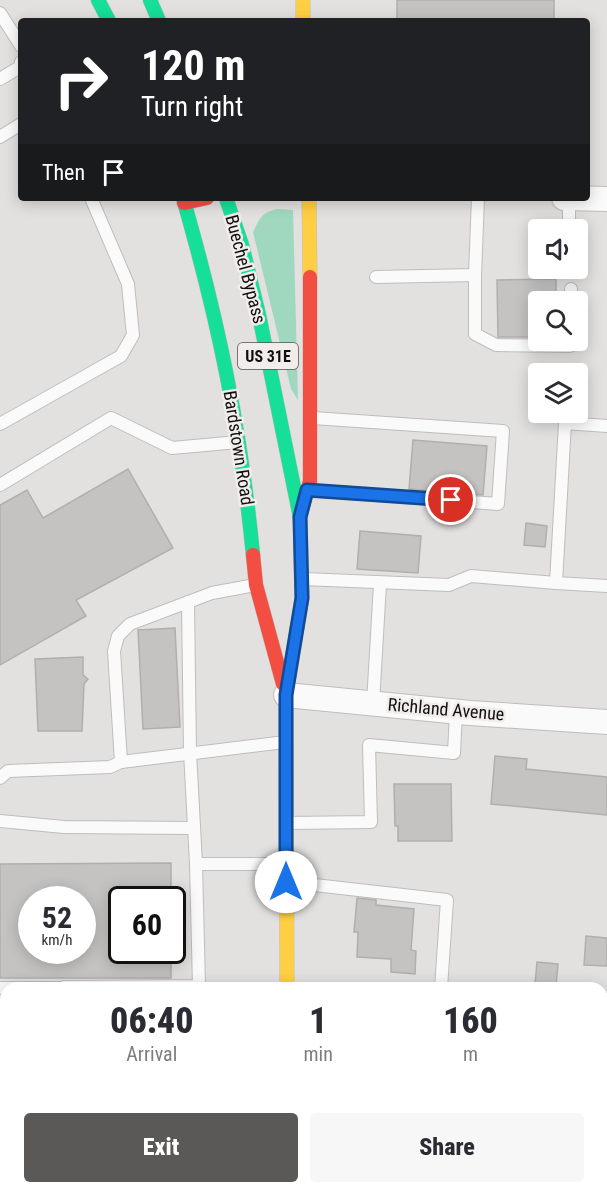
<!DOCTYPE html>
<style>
:root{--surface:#fff;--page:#f7f7f7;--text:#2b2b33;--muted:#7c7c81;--accent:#5a5958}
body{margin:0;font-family:"Roboto Condensed",sans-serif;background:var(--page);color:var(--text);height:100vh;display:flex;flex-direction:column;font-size:22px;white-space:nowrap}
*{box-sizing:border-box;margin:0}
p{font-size:20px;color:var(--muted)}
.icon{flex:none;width:33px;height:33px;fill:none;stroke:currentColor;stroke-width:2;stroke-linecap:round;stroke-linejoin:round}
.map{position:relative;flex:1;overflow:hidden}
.sheet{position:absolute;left:0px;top:982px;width:608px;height:212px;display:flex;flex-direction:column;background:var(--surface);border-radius:18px 18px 0 0;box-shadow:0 3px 15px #0003}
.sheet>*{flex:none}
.hud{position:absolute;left:18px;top:18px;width:572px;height:183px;border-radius:6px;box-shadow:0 3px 15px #0003;background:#202124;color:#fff;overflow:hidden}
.buttons{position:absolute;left:528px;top:219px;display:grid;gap:12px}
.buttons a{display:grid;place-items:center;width:60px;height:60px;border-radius:6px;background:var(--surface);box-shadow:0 3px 15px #0003;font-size:30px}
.speed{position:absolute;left:18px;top:886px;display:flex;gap:12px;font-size:30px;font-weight:700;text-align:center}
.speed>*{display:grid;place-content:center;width:78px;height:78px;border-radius:50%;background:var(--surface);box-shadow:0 3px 15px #0003;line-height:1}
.speed small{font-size:15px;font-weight:400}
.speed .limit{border:3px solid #111;border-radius:9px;background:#fff;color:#111}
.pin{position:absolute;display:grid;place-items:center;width:51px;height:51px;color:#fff;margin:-26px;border:3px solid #fff;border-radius:50%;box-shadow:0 2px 6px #0007}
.me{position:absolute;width:66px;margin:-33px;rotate:0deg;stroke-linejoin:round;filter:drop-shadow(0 0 4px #0008)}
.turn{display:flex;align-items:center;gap:21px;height:126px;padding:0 24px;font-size:27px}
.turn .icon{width:78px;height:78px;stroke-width:2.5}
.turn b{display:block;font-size:42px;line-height:51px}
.then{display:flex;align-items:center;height:57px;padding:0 24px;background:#0003;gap:12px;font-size:22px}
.eta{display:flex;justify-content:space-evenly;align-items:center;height:102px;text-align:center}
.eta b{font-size:36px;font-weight:800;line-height:42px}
.button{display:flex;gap:12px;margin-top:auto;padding:12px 24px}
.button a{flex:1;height:69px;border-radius:6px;background:var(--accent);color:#fff;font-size:24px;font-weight:800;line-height:69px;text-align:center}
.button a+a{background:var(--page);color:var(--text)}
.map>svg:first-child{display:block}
.green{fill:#a0d8bf}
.building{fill:#c4c3c1;stroke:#b0afae;stroke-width:1.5;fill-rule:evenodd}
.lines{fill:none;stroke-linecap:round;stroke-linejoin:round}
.lane-casing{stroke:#bfbdbc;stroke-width:14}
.street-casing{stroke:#bfbdbc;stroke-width:26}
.fast-casing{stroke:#bfbdbc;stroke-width:15}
.slow-casing{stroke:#bfbdbc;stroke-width:15}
.jam-casing{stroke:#bfbdbc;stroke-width:15}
.lane{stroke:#fbfafa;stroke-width:12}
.street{stroke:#fbfafa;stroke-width:24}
.fast{stroke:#16e098;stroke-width:14}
.slow{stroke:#ffcf43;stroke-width:14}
.jam{stroke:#f24e42;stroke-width:14}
.route-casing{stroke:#114b97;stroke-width:15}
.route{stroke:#1a73e8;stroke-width:10}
.labels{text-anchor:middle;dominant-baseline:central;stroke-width:5;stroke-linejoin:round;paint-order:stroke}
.shield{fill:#f1edeb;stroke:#545251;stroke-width:1.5}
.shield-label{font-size:16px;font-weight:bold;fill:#11100f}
.street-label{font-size:18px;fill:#11100f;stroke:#f1edeb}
</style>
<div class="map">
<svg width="607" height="1193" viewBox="0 0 607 1193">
<rect width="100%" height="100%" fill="#e3e1df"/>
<!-- green -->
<path class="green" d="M 277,209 L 293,210 L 298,400 L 291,389 L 253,232 C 260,218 261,213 277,209 Z"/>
<!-- building -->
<g class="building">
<rect x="397" y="0" width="157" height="21"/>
<path d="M 556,279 L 556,302 L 538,302 L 538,337 L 498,337 L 497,280 Z"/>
<path d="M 413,440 L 487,446 L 483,495 L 409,489 Z"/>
<path d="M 128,469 L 173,548 L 76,600 L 86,616 L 0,665 L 0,505 L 27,490 L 43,518 Z"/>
<path d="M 526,523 L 547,526 L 545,547 L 524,545 Z"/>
<path d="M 360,531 L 421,536 L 418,573 L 357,569 Z"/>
<path d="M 175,628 L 180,727 L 143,729 L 138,630 Z"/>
<path d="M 83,657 L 83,675 L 88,679 L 84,684 L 82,731 L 38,731 L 35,659 Z"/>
<path d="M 495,756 L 527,759 L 526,769 L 607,777 L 607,815 L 491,804 Z"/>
<path d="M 394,784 L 451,784 L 452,841 L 398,841 L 398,826 L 395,826 Z"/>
<path d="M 171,863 L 171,900 L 122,900 L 122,951 L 171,951 L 171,978 L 0,978 L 0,864 ZM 32,900 L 82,900 L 82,951 L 32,951 Z"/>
<path d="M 357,898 L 376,900 L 376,905 L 414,909 L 411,950 L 416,951 L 415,974 L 391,972 L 391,959 L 357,957 L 358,932 L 354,932 Z"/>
<path d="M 586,936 L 607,938 L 607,966 L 584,965 Z"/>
<path d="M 537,962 L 558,964 L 556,986 L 535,984 Z"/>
</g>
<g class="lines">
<defs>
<g id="lane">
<path d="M 0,13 L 21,46"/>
<path d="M 0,79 L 20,67 L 21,62"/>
<path d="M 0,137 L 21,124"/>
<path d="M 569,198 L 569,230"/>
<path d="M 475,275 L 475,334 L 496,345 L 570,346 L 570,340"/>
<path d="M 376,277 L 475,275 L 478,198"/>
<path d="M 571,302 L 571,289"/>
<path d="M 0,424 L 121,356 L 133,335 L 128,284 L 91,198"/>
<path d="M 0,485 L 111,418 L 172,448 L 238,442"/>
<path d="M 309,490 L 498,504 L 503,431 L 313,418"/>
<path d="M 303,579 L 449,585 L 471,576 L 556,583 L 565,423 L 607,426"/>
<path d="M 556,583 L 607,586"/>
<path d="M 188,602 L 190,752 L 196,864"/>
<path d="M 373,703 L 380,584"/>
<path d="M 121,762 L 285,742"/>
<path d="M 0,778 L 8,771 L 110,767 L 121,762 L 114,651 L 118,636 L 130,624 L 212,593 L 255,585"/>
<path d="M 0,821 L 64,827 L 194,828"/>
<path d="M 287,823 L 371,822 L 369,745 L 454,753 L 456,712"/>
<path d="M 288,882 L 447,900 L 441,988"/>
<path d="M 64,987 L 199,986 L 196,864 L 285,864"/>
<path d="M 0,988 L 64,988"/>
<path d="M 0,1093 L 6,1093"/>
<path d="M 361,1193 L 361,1188"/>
<path d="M 397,1193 L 397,1188"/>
<path d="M 508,1193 L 508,1188"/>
</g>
<g id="street">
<path d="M 564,198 L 607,199"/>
<path d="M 286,695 L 470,713 L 607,722"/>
<path d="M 0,1036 L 6,1036"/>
<path d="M 602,1099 L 607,1099"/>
</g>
<g id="fast">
<path d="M 98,0 L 109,21"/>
<path d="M 150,0 L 159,21"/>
<path d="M 183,198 C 218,319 241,430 253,555"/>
<path d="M 226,198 L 242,245 L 259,315 L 300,517 L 302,598 L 290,669"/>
</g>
<g id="slow">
<path d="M 303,0 L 303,21"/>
<path d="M 309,198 L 310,277"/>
<path d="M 287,988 L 286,695 L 290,669"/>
<path d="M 288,1188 L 288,1193"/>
</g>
<g id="jam">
<path d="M 184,203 L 207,198"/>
<path d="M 300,517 L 310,481 L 310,277"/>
<path d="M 253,555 L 256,585 L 283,684"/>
</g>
</defs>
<!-- lane casing -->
<use href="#lane" class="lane-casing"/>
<!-- street casing -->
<use href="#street" class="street-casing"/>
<!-- fast casing -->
<use href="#fast" class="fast-casing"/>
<!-- slow casing -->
<use href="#slow" class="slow-casing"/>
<!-- jam casing -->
<use href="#jam" class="jam-casing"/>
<!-- lane -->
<use href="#lane" class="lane"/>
<!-- street -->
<use href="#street" class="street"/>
<!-- fast -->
<use href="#fast" class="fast"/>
<!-- slow -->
<use href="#slow" class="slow"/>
<!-- jam -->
<use href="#jam" class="jam"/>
</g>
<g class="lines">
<defs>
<path id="route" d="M 286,882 L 286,695 L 302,598 L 300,517 L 307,490 L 451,500"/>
</defs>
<!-- route casing -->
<use href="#route" class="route-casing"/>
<!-- route -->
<use href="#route" class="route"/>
</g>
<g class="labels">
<!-- shield labels -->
<rect class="shield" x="238" y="343" width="60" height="26" rx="4.5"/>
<g class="shield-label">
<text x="268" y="356">US 31E</text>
</g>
<!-- street labels -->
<g class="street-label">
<text transform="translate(246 269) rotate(75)">Buechel Bypass</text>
<text transform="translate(239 448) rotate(81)">Bardstown Road</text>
<text transform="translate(446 709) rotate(5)">Richland Avenue</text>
</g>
</g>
</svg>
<div class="buttons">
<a><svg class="icon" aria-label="sound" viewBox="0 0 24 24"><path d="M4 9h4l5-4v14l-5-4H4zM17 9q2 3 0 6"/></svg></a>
<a><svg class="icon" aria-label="search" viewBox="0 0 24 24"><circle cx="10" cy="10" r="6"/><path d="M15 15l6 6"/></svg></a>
<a><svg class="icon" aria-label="layers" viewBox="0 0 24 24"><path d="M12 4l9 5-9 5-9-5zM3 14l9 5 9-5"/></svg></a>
</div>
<div class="speed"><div>52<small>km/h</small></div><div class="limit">60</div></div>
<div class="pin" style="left:451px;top:500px;background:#d93025"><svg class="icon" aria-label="arrive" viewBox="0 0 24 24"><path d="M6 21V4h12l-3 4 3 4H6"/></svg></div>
<svg class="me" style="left:286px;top:882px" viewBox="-20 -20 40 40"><circle r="19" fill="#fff"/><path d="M0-13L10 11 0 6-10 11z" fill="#1a73e8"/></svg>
<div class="hud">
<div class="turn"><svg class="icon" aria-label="right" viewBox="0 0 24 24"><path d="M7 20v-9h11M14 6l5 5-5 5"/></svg><div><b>120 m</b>Turn right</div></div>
<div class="then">Then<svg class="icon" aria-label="arrive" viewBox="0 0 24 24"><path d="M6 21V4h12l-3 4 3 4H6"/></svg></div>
</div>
<section class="sheet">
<div class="eta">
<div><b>06:40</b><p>Arrival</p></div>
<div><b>1</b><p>min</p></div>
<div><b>160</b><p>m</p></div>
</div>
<div class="button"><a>Exit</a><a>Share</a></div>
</section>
</div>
